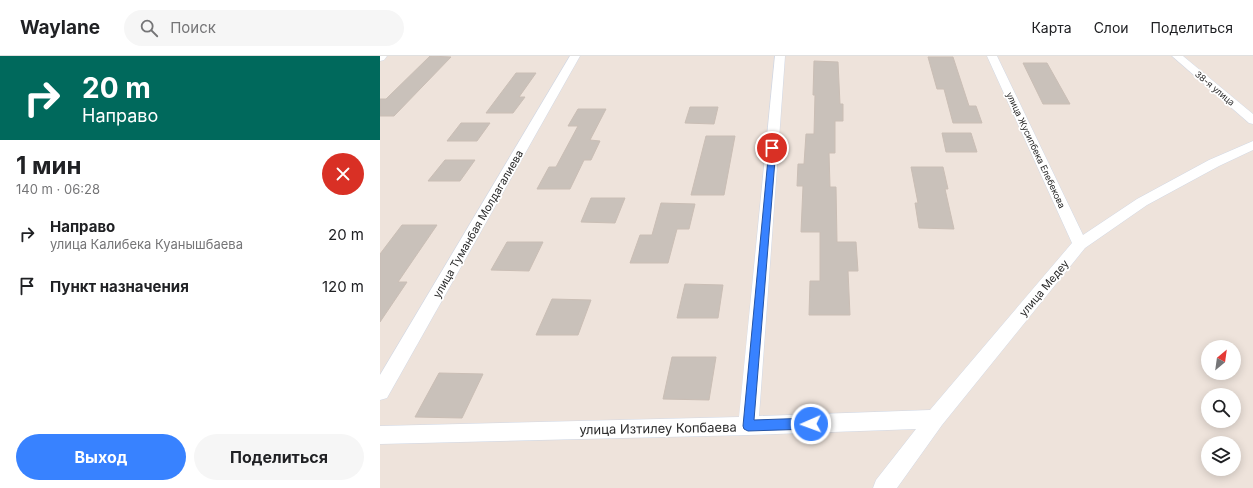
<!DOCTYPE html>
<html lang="ru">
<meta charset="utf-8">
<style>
:root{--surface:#fff;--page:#f6f6f6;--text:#202124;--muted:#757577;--line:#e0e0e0;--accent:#3882ff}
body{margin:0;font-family:Inter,sans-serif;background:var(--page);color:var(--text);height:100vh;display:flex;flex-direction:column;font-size:15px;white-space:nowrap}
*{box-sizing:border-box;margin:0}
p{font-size:13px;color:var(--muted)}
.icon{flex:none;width:22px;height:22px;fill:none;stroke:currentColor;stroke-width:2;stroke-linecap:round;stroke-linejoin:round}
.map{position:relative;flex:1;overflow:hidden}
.side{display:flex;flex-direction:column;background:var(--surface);width:380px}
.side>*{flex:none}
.banner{background:#00695c;color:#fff;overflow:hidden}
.needle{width:26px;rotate:29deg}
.fabs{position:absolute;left:821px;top:284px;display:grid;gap:8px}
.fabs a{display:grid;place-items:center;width:40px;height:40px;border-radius:50%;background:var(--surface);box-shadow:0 2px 10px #0003;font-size:20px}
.pin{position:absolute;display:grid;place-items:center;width:34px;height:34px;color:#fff;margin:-17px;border:2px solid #fff;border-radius:50%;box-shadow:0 1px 4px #0007}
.me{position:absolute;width:44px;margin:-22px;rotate:268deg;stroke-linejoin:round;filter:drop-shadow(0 0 3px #0008)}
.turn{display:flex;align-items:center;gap:14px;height:84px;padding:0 16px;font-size:18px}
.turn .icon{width:52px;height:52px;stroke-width:2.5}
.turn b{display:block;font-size:28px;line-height:34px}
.round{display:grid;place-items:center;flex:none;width:42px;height:42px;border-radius:21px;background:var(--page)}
.head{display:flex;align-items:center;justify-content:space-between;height:68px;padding:0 16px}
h1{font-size:24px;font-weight:700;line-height:30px}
.primary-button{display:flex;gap:8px;margin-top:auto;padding:8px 16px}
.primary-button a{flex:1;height:46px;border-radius:24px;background:var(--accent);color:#fff;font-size:16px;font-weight:700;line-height:46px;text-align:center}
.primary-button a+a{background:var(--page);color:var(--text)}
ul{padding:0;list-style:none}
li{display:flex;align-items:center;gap:12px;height:52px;padding:0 16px}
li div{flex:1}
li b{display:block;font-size:15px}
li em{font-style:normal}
header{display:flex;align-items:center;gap:24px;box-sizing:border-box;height:56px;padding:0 20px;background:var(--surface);border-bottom:1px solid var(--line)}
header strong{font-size:19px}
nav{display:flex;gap:22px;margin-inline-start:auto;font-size:14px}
.search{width:280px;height:36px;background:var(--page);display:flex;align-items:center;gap:10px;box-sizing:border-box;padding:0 14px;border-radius:22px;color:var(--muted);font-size:15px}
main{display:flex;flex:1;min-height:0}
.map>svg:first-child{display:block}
.building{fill:#c9c1ba;stroke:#cabeb5}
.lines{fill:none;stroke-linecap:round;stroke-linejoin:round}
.street-casing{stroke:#d1d8e5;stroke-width:1}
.street{fill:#fff;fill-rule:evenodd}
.route{fill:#3882ff;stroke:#2454a6}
.labels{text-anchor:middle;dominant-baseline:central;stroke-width:3.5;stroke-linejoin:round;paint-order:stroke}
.far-street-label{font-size:9px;fill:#2b2b2b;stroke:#fff}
.street-label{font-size:11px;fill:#2b2b2b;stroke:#fff}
.near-street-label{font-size:13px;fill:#2b2b2b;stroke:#fff}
</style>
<header>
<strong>Waylane</strong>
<div class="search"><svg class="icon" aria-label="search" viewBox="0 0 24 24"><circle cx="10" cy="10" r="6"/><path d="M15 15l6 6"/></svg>Поиск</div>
<nav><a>Карта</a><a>Слои</a><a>Поделиться</a></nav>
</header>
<main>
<section class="side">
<div class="banner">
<div class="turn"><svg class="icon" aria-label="right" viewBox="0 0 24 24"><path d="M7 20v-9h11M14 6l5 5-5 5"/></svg><div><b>20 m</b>Направо</div></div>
</div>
<div class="head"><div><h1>1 мин</h1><p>140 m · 06:28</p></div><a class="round" style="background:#d93025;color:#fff"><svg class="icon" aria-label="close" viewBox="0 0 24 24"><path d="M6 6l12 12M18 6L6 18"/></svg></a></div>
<ul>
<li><svg class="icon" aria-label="right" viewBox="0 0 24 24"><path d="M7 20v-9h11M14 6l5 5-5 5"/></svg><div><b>Направо</b><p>улица Калибека Куанышбаева</p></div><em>20 m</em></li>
<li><svg class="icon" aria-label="arrive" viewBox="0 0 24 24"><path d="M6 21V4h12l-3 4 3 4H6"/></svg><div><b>Пункт назначения</b></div><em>120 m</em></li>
</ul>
<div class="primary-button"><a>Выход</a><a>Поделиться</a></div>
</section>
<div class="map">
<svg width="873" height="432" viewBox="0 0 873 432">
<rect width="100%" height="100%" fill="#eee3db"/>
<!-- building -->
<g class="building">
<path d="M 50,0 L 71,1 L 14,60 L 0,60 L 0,43 L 6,43 Z"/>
<path d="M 548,1 L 573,1 L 589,50 L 596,50 L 602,67 L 573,67 L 564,33 L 557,33 Z"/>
<path d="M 434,5 L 458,6 L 460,48 L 463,48 L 463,65 L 455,65 L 455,97 L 449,97 L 450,131 L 456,131 L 457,186 L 476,186 L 478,215 L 468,215 L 470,259 L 429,259 L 430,225 L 440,225 L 440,176 L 421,176 L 423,130 L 417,130 L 418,108 L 424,108 L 426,78 L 434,78 L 435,39 L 433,39 Z"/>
<path d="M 643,7 L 667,7 L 690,48 L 663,48 Z"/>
<path d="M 136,17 L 156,17 L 139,41 L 145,41 L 133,57 L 106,57 Z"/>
<path d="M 310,51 L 338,51 L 334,68 L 305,67 Z"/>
<path d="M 198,53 L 226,53 L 210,84 L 220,85 L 211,104 L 204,104 L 190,133 L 157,133 L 169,111 L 176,111 L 198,70 L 188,70 Z"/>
<path d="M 81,67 L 110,67 L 97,85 L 67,85 Z"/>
<path d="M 562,77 L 591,77 L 597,96 L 566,96 Z"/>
<path d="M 326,80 L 355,80 L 344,139 L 311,139 Z"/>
<path d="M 65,104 L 95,104 L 80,125 L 48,125 Z"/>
<path d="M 531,111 L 563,111 L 568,133 L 565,133 L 574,173 L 539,172 L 535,147 L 538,147 Z"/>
<path d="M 211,142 L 245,142 L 235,167 L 201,166 Z"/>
<path d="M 281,147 L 315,148 L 309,173 L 297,173 L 288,207 L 250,207 L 260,179 L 272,179 Z"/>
<path d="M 22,169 L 57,169 L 18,226 L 27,226 L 0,266 L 0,198 Z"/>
<path d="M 127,186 L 163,186 L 149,215 L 111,214 Z"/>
<path d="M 305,228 L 343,229 L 338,262 L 297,262 Z"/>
<path d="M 172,243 L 211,244 L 198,279 L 156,279 Z"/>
<path d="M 292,301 L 336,301 L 329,344 L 283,343 Z"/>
<path d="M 59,317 L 103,318 L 82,362 L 35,361 Z"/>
</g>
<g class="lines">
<defs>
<g id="street">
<path d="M 0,0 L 7,0 L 4,4 L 0,5 Z"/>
<path d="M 190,0 L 200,0 L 7,342 L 0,344 L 0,319 Z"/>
<path d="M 395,0 L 405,0 L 379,360 L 550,354 L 692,187 L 607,0 L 617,0 L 703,179 L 757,143 L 829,104 L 873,85 L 873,94 L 839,110 L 767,149 L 705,192 L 562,369 L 517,432 L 493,432 L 496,424 L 536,373 L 368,379 L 0,388 L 0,370 L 359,361 Z"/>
<path d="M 792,0 L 803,0 L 873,58 L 873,68 L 869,67 Z"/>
</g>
</defs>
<!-- street casing -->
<use href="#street" class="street-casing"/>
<!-- street -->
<use href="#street" class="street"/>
</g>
<!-- route -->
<path class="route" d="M 392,90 L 396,92 L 374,364 L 431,362 L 435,364 L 436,368 L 435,371 L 431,373 L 368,375 L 364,373 L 363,370 L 389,92 Z"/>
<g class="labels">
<!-- far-street labels -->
<g class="far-street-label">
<text transform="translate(835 32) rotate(40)">38-я улица</text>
<text transform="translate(656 94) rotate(65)">улица Жусипбека Елебекова</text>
</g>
<!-- street labels -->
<g class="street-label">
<text transform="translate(98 168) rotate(-60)">улица Туманбая Молдагалиева</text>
<text transform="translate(664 232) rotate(-50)">улица Медеу</text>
</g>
<!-- near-street labels -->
<g class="near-street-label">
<text transform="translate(278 372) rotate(-1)">улица Изтилеу Копбаева</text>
</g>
</g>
</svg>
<div class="fabs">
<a><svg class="needle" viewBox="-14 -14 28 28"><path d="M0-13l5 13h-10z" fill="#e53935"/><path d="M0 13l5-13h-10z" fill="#757577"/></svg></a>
<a><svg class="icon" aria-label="search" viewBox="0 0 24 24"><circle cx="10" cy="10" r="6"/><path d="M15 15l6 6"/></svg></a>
<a><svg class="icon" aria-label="layers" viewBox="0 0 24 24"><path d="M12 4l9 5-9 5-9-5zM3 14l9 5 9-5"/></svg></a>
</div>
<div class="pin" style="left:392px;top:92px;background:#d93025"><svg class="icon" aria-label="arrive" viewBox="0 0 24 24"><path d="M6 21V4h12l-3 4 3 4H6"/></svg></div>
<svg class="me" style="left:431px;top:368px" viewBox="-20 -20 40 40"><circle r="17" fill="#3882ff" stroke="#fff" stroke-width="3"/><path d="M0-11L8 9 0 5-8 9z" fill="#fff"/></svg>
</div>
</main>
